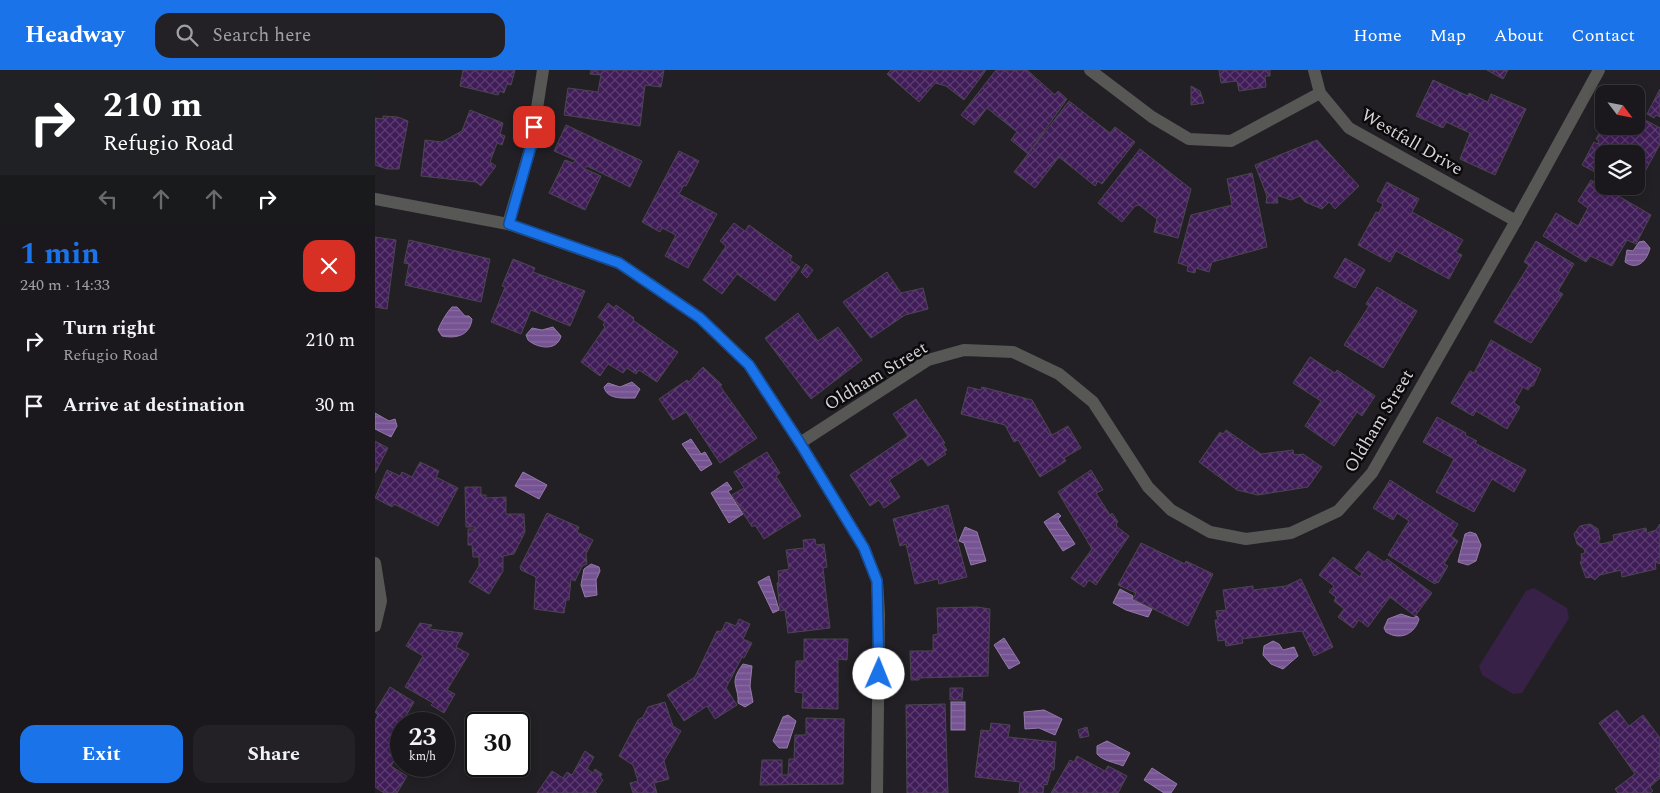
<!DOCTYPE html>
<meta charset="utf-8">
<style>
:root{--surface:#1a181c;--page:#232125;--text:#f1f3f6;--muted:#9fa0a3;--line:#38373b;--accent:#1a73e8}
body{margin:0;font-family:Spectral,serif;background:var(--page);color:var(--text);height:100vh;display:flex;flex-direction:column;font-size:19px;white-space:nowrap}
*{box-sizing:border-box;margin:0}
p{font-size:16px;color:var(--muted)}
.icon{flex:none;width:28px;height:28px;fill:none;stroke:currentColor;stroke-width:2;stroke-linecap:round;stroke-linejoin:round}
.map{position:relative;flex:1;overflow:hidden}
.panel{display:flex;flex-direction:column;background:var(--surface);width:375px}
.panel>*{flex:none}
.top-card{background:#202124;color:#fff;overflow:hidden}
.needle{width:32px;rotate:122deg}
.buttons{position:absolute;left:1220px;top:15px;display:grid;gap:10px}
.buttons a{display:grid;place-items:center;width:50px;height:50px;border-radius:10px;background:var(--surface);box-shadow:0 2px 8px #0003,0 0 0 1px var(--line);font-size:25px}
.speed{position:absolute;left:15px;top:642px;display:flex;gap:10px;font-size:25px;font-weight:700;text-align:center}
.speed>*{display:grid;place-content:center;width:65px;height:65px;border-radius:50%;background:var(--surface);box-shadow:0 2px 8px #0003,0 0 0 1px var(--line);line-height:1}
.speed small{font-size:12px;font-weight:400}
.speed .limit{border:2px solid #111;border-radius:8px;background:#fff;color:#111}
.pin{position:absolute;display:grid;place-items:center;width:42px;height:42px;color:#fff;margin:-21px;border-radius:10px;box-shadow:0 2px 8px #0006}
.me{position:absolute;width:55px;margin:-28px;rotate:1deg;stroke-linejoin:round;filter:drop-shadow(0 0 4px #0008)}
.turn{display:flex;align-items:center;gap:18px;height:105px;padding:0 20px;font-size:22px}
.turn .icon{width:65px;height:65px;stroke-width:2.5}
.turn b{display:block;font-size:35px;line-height:42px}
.lanes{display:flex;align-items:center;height:48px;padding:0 20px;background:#0003;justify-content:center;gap:25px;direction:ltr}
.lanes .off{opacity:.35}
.round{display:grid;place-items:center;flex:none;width:52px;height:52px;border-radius:15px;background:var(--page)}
.headline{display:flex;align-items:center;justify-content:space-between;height:85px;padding:0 20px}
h1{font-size:30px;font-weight:700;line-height:38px;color:var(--accent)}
.button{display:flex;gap:10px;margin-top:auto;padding:10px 20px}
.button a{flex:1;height:58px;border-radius:15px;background:var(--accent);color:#fff;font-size:20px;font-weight:700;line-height:58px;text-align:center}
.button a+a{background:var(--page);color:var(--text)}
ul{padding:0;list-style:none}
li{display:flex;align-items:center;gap:15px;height:65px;padding:0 20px}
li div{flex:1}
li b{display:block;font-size:19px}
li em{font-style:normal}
header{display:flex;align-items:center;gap:30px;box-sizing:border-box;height:70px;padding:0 25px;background:var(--accent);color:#fff}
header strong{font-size:24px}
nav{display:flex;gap:28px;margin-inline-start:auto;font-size:18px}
.search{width:350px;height:45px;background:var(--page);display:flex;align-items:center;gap:12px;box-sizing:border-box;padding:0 18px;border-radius:15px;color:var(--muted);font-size:19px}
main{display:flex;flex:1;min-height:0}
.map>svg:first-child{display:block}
.pitch{fill:#372147}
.water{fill:url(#water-rules);stroke:#937aa8}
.building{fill:url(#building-cross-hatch);stroke:#4a474d}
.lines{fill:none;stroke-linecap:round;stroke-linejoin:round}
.street{stroke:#575855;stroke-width:12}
.route-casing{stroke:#114b97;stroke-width:12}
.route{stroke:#1a73e8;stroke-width:9}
.labels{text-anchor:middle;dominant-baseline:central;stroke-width:5;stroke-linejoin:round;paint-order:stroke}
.street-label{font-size:18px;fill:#d7d5d8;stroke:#0b0a0c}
</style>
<header>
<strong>Headway</strong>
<div class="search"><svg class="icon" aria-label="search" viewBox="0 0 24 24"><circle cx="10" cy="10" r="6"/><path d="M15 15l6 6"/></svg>Search here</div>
<nav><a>Home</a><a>Map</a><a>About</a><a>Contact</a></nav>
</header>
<main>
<section class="panel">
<div class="top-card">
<div class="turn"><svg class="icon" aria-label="right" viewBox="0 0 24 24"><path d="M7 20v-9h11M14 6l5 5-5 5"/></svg><div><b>210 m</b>Refugio Road</div></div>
<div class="lanes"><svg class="icon off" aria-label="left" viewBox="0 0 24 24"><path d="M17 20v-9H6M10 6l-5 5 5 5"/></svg><svg class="icon off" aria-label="ahead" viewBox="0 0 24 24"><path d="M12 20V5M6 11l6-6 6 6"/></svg><svg class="icon off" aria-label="ahead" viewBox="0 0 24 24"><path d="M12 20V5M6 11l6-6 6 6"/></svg><svg class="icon" aria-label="right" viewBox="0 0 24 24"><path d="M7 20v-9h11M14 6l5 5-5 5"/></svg></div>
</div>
<div class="headline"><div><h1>1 min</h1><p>240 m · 14:33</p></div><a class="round" style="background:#d93025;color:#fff"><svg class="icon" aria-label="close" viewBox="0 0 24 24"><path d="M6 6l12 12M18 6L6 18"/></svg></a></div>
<ul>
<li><svg class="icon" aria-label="right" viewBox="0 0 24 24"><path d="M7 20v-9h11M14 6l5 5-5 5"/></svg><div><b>Turn right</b><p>Refugio Road</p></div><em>210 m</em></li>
<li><svg class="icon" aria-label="arrive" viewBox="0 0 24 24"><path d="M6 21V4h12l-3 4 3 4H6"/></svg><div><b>Arrive at destination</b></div><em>30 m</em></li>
</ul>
<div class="button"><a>Exit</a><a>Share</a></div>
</section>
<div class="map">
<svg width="1285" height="723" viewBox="0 0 1285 723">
<defs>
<pattern id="water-rules" width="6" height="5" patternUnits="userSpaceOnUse" patternTransform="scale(1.25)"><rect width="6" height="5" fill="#765393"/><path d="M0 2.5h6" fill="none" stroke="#896ba1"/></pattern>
<pattern id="building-cross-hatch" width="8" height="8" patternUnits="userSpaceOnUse" patternTransform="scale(1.25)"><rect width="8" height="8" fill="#401d58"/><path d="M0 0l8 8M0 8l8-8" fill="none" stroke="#5b3d6f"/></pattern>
</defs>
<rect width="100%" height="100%" fill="#232025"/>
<!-- pitch -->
<path class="pitch" d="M 1159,518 L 1192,538 L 1194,548 L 1147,623 L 1138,624 L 1107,605 L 1104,596 L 1151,521 Z"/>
<!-- water -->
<g class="water">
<path d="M 1269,171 L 1275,178 C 1272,191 1262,201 1250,192 L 1252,180 L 1258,181 L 1264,172 Z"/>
<path d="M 77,237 L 82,237 L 90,246 L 94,246 L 97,249 C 95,265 82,269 67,266 L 63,260 C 65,254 72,242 77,237 Z"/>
<path d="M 178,257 L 186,266 C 182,282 162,278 153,270 L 151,265 L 157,258 L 167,260 Z"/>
<path d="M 257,312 L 265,319 L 260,328 C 249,328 232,330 229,317 L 233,313 L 245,317 Z"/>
<path d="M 0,343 L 14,351 L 20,349 L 22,356 L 16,367 L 0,359 Z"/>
<path d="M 316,369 L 326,384 L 330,382 L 337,394 L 326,401 L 307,374 Z"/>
<path d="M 148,402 L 172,415 L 164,429 L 140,416 Z"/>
<path d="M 352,412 L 357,419 L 353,421 L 368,444 L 354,453 L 336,423 Z"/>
<path d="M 683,443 L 686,446 L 683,449 L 700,474 L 688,481 L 669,452 Z"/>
<path d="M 590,457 L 602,462 L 611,491 L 596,495 L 589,473 L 584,471 Z"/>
<path d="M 1095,462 L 1101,464 L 1106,475 L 1101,491 L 1093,495 L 1083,492 L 1090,464 Z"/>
<path d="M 216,494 L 224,497 L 225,501 L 221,510 L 222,525 L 210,527 L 206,515 L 209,499 Z"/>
<path d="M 394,506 L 404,540 L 398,543 L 383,512 Z"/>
<path d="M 745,519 L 758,526 L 757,529 L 777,539 L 773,547 L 751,540 L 738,533 Z"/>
<path d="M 1026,544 L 1038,548 L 1042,546 L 1044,549 C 1040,564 1025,571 1011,562 L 1009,558 L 1013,549 Z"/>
<path d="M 629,568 L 645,593 L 634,599 L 619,575 Z"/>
<path d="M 898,571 L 904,574 L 908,580 L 919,577 L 923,586 L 908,599 L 896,594 L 888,585 L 889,576 Z"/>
<path d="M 368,594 L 377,596 L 375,616 L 378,632 L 370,637 L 363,633 C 364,615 353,614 368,594 Z"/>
<rect x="576" y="632" width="14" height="28"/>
<path d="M 669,640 L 687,649 L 680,665 L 664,658 L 650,659 L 649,642 Z"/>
<path d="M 413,645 L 421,651 L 412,678 L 404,678 L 398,671 L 408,647 Z"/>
<path d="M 732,671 L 755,683 L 748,696 C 739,692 728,691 722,684 L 722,676 Z"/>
<path d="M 777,698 L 802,714 L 796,723 L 789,723 L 769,710 Z"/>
</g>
<!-- building -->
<g class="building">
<path d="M 88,0 L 140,0 L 136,15 L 132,14 L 129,23 L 125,21 L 123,25 L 85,16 Z"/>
<path d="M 216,0 L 289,0 L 286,17 L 270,15 L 265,56 L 189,45 L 193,18 L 223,22 L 226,5 L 215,4 Z"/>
<path d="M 516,0 L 611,0 L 589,30 L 571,16 L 560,13 L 544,32 L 512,4 Z"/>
<path d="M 621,0 L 652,0 L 680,25 L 683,21 L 692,29 L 653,84 L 636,70 L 642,62 L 612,38 L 599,55 L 586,45 Z"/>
<path d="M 844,0 L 895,0 L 895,6 L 890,6 L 891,17 L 864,21 L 862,11 L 846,13 Z"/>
<path d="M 1112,0 L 1133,0 L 1128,9 Z"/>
<path d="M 1058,10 L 1093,26 L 1094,23 L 1113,32 L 1116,24 L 1151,39 L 1120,105 L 1085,89 L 1095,63 L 1071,52 L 1068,58 L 1041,46 Z"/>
<path d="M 816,16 L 825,21 L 829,33 L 816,35 Z"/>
<path d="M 1285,19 L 1285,47 L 1281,45 L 1279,48 L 1272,44 Z"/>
<path d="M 694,31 L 735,63 L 740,57 L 760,72 L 727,114 L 723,111 L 720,116 L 684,87 L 660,118 L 639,102 Z"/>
<path d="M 95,40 L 128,53 L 125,64 L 130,66 L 127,75 L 122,73 L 115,92 L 121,96 L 106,116 L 101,112 L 46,106 L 50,70 L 67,72 L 87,61 Z"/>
<path d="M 1261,45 L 1285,58 L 1285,74 L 1267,107 L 1269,112 L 1262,124 L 1245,116 L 1261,116 L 1261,84 L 1229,84 L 1229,107 L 1207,95 L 1219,72 L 1222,74 L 1224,71 L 1221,69 L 1229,54 L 1229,56 L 1261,56 Z"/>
<path d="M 8,46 L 23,47 L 33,51 L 24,99 L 12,99 L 0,95 L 0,48 L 8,49 Z"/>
<path d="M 191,55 L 267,91 L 255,117 L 212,96 L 210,99 L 226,106 L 210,140 L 174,123 L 190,90 L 198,93 L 200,90 L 179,81 Z"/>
<path d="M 942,70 L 984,116 L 960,139 L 954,132 L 947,139 L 930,132 L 925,126 L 916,130 L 904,126 L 902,127 L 903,133 L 891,133 L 892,126 L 880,95 Z"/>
<path d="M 765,79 L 816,119 L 803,168 L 779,162 L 782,149 L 764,135 L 760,136 L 747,152 L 723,133 Z"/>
<path d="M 304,81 L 324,91 L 311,116 L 309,115 L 304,124 L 342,144 L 313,198 L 290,186 L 301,165 L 287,158 L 285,162 L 267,152 Z"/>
<path d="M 877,103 L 892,177 L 837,192 L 834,202 L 821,198 L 820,203 L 812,201 L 813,196 L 803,193 L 816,145 L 857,135 L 852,109 Z"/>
<path d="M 1216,110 L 1276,145 L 1261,174 L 1252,170 L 1237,196 L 1215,186 L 1211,192 L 1168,166 L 1181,143 L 1203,156 L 1213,138 L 1203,131 Z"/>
<path d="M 1012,112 L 1044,129 L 1037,142 L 1088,170 L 1081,182 L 1087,185 L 1074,209 L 1021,181 L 1015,192 L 983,175 L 1001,142 L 1004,143 L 1008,134 L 1002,131 Z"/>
<path d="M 359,153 L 370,161 L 374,155 L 417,186 L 415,190 L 425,197 L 400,231 L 362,204 L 347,224 L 328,210 L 351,176 L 345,171 Z"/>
<path d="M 0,167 L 21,170 L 12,239 L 0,237 Z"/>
<path d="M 34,170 L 115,189 L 106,232 L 30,215 L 34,194 L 29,193 Z"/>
<path d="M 1161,171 L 1199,194 L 1183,221 L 1188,224 L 1156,273 L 1119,252 L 1154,195 L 1149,192 Z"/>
<path d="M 970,188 L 990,200 L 980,218 L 959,207 Z"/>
<path d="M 138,189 L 160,198 L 158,202 L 210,221 L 195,256 L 156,240 L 146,264 L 116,252 L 130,217 L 127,216 Z"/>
<path d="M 431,194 L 438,200 L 432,208 L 426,202 Z"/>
<path d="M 512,202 L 526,223 L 548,218 L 553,239 L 530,245 L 496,268 L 468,232 Z"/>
<path d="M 1002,217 L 1042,241 L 1008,298 L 969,275 L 994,236 L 991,234 Z"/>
<path d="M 233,233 L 239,238 L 241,235 L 259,248 L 258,250 L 303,282 L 282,312 L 264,300 L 261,304 L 252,298 L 248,303 L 233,294 L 225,306 L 206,292 L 230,257 L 228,255 L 230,252 L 223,247 Z"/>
<path d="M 423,243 L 443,271 L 463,257 L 487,290 L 436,329 L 390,268 Z"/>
<path d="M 1116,270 L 1166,299 L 1158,316 L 1156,316 L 1153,320 L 1148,317 L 1139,333 L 1145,337 L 1132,359 L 1101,341 L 1098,346 L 1076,333 L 1095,301 L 1099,303 Z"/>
<path d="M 935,287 L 960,303 L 962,300 L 1000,326 L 987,346 L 982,342 L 959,376 L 930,356 L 946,331 L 918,313 Z"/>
<path d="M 328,297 L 347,315 L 345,316 L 382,368 L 345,393 L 311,342 L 298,350 L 284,329 L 312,310 L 314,312 Z"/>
<path d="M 593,317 L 606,320 L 607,317 L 657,330 L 677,365 L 693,356 L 706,378 L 689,388 L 691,391 L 665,407 L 643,370 L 639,372 L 630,355 L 586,344 Z"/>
<path d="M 541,329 L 570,373 L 568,374 L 572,380 L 569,382 L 571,384 L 553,396 L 547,388 L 514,410 L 525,427 L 509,438 L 504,430 L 495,436 L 475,405 L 533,366 L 518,344 Z"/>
<path d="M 1062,347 L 1091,363 L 1090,365 L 1102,371 L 1100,373 L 1151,400 L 1139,422 L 1117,409 L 1099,442 L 1061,422 L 1079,389 L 1048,372 Z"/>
<path d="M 851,360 L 886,384 L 918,380 L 919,385 L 928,384 L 947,397 L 933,417 L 883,425 L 862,420 L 824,392 L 845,362 L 848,364 Z"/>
<path d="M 0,371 L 13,378 L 0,403 Z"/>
<path d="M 392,382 L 405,403 L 401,406 L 426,446 L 389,469 L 380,455 L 377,457 L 357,425 L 369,418 L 359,402 Z"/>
<path d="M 45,392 L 64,401 L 61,407 L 83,418 L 63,456 L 19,434 L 17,437 L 0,428 L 12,400 L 25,406 L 27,402 L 37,407 Z"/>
<path d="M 716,400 L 728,420 L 721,423 L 735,445 L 737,443 L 743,452 L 741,454 L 742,457 L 754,466 L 721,515 L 714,510 L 709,517 L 696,508 L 717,479 L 683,422 Z"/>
<path d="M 1015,410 L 1083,454 L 1076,466 L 1083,471 L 1069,494 L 1073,496 L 1063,513 L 1061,512 L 1060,514 L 1013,485 L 1034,451 L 1022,443 L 1018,450 L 998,438 Z"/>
<path d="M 90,417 L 106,417 L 106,425 L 111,425 L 111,428 L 131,427 L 131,444 L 149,444 L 150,462 L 139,484 L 128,486 L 128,501 L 114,524 L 94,512 L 104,496 L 104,487 L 98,487 L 97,475 L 93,475 L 93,459 L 100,459 L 100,457 L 91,457 Z"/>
<path d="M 573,435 L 592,507 L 564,514 L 563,509 L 540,514 L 531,474 L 525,476 L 518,449 Z"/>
<path d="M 172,443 L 204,457 L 202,462 L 218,470 L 211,484 L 212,494 L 207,496 L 200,511 L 196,509 L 194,530 L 191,530 L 189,543 L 159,539 L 161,507 L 146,500 L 145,497 Z"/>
<path d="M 1215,454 L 1223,459 L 1225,469 L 1223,472 L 1226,474 L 1239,471 L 1238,465 L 1271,458 L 1272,463 L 1281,460 L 1285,454 L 1285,494 L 1280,492 L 1281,499 L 1247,507 L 1246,500 L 1225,505 L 1220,510 L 1216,507 L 1211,508 L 1205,492 L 1207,491 L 1206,484 L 1210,483 L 1209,479 L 1202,474 L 1199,464 L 1205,456 Z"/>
<path d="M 440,469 L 441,475 L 449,474 L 452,497 L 448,498 L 455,558 L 413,563 L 410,540 L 405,541 L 402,513 L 404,512 L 403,501 L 414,499 L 411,480 L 429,478 L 428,470 Z"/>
<path d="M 766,473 L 810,494 L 811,491 L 838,504 L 813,556 L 758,529 L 761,523 L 743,515 Z"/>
<path d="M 993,481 L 1009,492 L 1012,489 L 1057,523 L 1040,546 L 1015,527 L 993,557 L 984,550 L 978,558 L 963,547 L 969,539 L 959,531 L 961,527 L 954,522 L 959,516 L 944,505 L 958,487 L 985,507 L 987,503 L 980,498 Z"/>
<path d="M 926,509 L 958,577 L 939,586 L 927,561 L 867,569 L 868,573 L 851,576 L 850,570 L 843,571 L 840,550 L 843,550 L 841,541 L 851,540 L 848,520 L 878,516 L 878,520 L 911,516 Z"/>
<path d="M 602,537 L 615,539 L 613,606 L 544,608 L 544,610 L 536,610 L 535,581 L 558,581 L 558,565 L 563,564 L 562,538 Z"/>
<path d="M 364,549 L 375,554 L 368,569 L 377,573 L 369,588 L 367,587 L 351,618 L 362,635 L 340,649 L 332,636 L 309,651 L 292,625 L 320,607 L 342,561 L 346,562 L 351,552 L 361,556 Z"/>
<path d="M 45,553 L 57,555 L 54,559 L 88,563 L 81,577 L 94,584 L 72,620 L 80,624 L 69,643 L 56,635 L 58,633 L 30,617 L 48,586 L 31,576 Z"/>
<path d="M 429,569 L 473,569 L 472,590 L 463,589 L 463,639 L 427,638 L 428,623 L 420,622 L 421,591 L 429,591 Z"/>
<path d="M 15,617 L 39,632 L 25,656 L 23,663 L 26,665 L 26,679 L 16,696 L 32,706 L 22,723 L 9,723 L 0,717 L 0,650 L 3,645 L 0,642 Z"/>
<path d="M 575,618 L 588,618 L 587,630 L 575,630 Z"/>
<path d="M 290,632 L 298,656 L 306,661 L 289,691 L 294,709 L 279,713 L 282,723 L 258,723 L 255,713 L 263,711 L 258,695 L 244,686 L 263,650 L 268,647 L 273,637 Z"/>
<path d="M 570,634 L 573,723 L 532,723 L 531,635 Z"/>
<path d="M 1242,640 L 1254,656 L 1268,645 L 1285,668 L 1285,708 L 1275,717 L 1278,721 L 1275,723 L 1243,723 L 1240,719 L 1260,704 L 1224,653 Z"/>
<path d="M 431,648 L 469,649 L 468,714 L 385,715 L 387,690 L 407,690 L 407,705 L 413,705 L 414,689 L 419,689 L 420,665 L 431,665 Z"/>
<path d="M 616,653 L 635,655 L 633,667 L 681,672 L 679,700 L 676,700 L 672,715 L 669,714 L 668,723 L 644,723 L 645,712 L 600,707 L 606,660 L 615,661 Z"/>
<path d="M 712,657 L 714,666 L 705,668 L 703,660 Z"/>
<path d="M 210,681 L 219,687 L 212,699 L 218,703 L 220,699 L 227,704 L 225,707 L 228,710 L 220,722 L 222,723 L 162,723 L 177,701 L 188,708 L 192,702 L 197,705 Z"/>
<path d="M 702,686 L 730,701 L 733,696 L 752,706 L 743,723 L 676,723 L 695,690 L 699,692 Z"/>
</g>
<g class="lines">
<!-- street -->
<g class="street">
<path d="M 715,0 L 777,47 L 814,69 L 856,71 L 945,23"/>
<path d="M 939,0 L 945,23 L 974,58 L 1141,151"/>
<path d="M 0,129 L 133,154 L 244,193 L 325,248 L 374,295 L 425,373 L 489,478 L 502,511 L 504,544 L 502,723"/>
<path d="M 133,154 L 156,76 L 168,0"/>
<path d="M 425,373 L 553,290 L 589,280 L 638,282 L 684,304 L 718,332 L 773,417 L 796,440 L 835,462 L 871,469 L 916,463 L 963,441 L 997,403 L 1141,151 L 1224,0"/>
<path d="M 0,493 L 6,531 L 0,556"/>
</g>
</g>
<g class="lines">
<defs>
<path id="route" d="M 159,57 L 156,76 L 134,154 L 244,193 L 325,248 L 374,295 L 425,373 L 489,478 L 502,511 L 504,604"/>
</defs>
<!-- route casing -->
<use href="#route" class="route-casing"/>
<!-- route -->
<use href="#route" class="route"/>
</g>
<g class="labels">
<!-- street labels -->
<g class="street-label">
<text transform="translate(1037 72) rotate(30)">Westfall Drive</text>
<text transform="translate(501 306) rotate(-31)">Oldham Street</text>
<text transform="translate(1004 351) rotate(-59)">Oldham Street</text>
</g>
</g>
</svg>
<div class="buttons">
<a><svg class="needle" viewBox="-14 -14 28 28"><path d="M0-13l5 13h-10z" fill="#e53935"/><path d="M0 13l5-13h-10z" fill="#9fa0a3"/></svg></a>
<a><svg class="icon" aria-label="layers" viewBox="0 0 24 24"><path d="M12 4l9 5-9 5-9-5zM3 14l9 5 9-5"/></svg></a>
</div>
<div class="speed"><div>23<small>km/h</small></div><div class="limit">30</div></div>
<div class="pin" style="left:159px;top:57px;background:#d93025"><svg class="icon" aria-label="arrive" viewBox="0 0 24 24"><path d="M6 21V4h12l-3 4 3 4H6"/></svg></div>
<svg class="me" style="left:504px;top:604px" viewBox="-20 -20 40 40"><circle r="19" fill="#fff"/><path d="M0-13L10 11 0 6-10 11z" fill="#1a73e8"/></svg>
</div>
</main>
